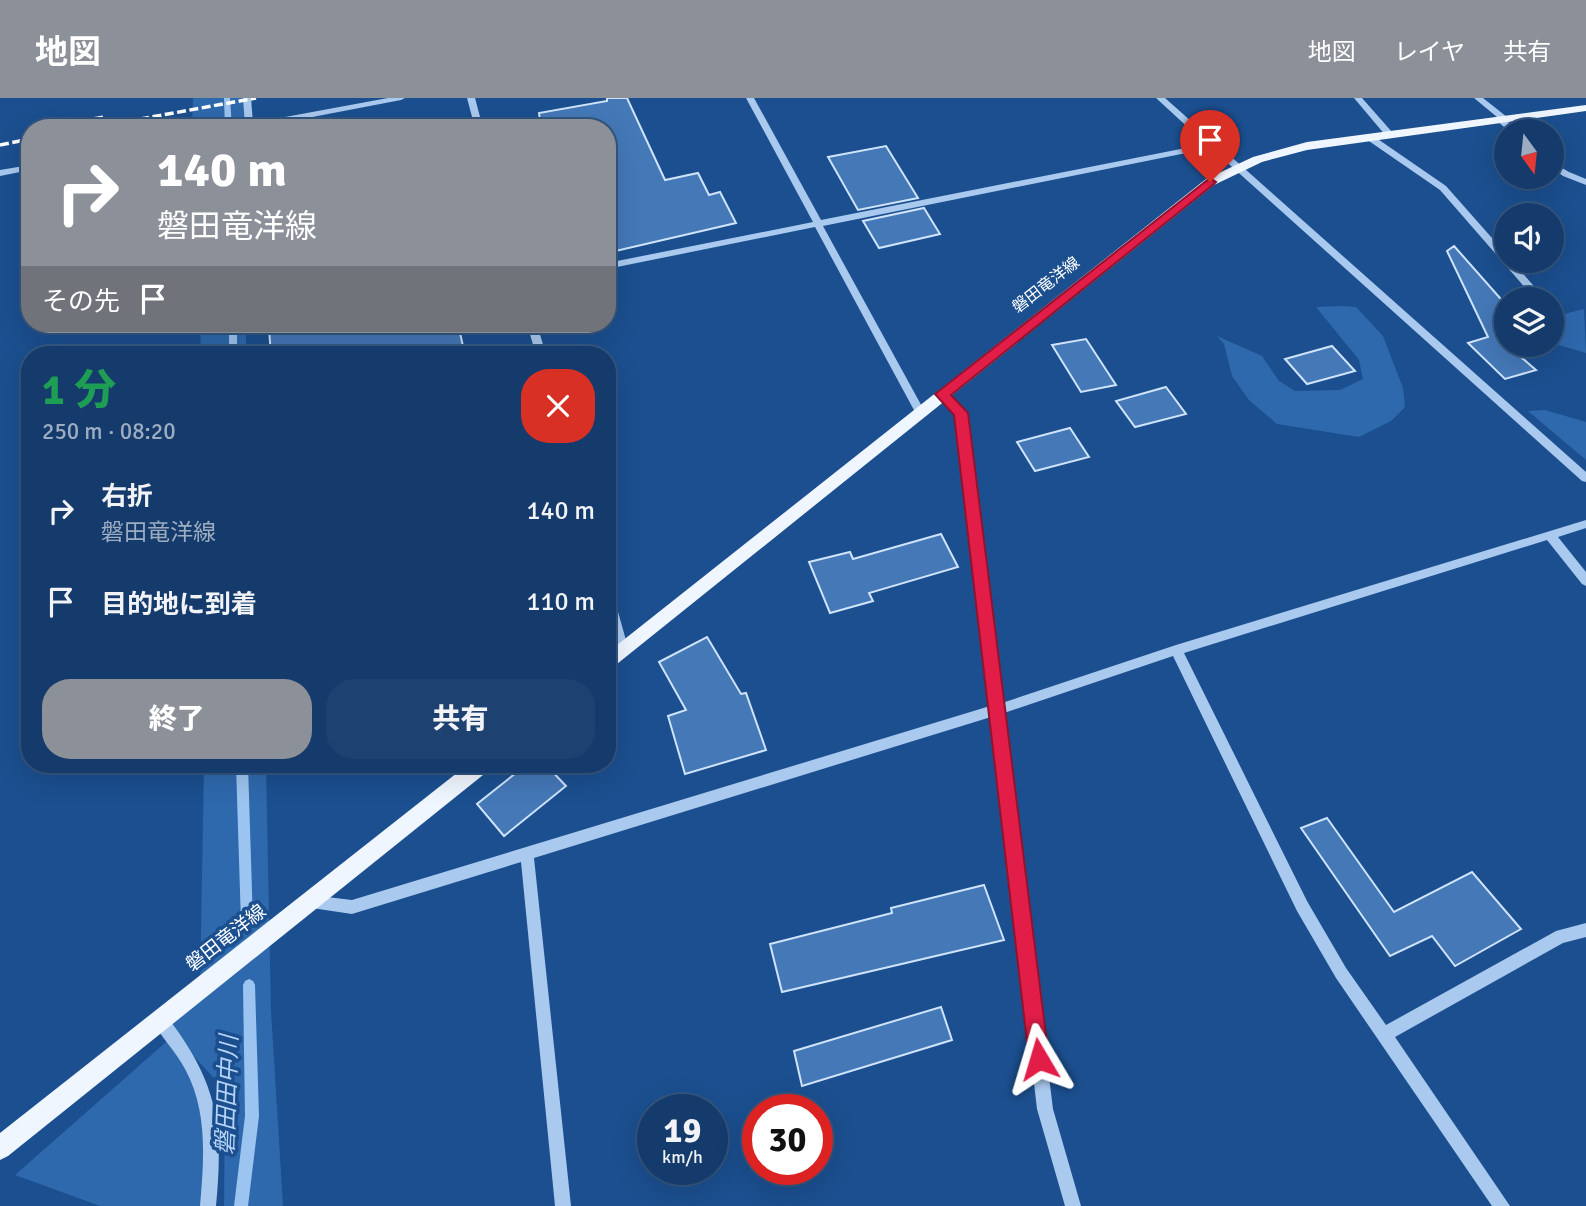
<!DOCTYPE html>
<html lang="ja">
<meta charset="utf-8">
<style>
:root{--surface:#143b6b;--page:#1d4271;--text:#f1f3f6;--muted:#9dadc1;--line:#33557e;--accent:#8c9099}
body{margin:0;font-family:Signika,"Noto Sans JP",sans-serif;background:var(--page);color:var(--text);height:100vh;display:flex;flex-direction:column;font-size:26px;white-space:nowrap}
*{box-sizing:border-box;margin:0}
p{font-size:23px;color:var(--muted)}
.icon{flex:none;width:38px;height:38px;fill:none;stroke:currentColor;stroke-width:2;stroke-linecap:round;stroke-linejoin:round}
.map{position:relative;flex:1;overflow:hidden}
.sheet{position:absolute;left:21px;top:248px;width:595px;height:427px;display:flex;flex-direction:column;background:var(--surface);border-radius:28px;box-shadow:0 7px 28px #0002,0 0 0 2px var(--line)}
.sheet>*{flex:none}
.hud{position:absolute;left:21px;top:21px;width:595px;height:214px;border-radius:28px;box-shadow:0 7px 28px #0002,0 0 0 2px var(--line);background:#8c9099;color:#fff;overflow:hidden}
.needle{width:46px;rotate:165deg}
.fabs{position:absolute;left:1494px;top:21px;display:grid;gap:14px}
.fabs a{display:grid;place-items:center;width:70px;height:70px;border-radius:50%;background:var(--surface);box-shadow:0 7px 28px #0002,0 0 0 2px var(--line);font-size:35px}
.speed{position:absolute;left:637px;top:996px;display:flex;gap:14px;font-size:35px;font-weight:700;text-align:center}
.speed>*{display:grid;place-content:center;width:91px;height:91px;border-radius:50%;background:var(--surface);box-shadow:0 7px 28px #0002,0 0 0 2px var(--line);line-height:1}
.speed small{font-size:18px;font-weight:400}
.speed .limit{border:10px solid #d22;background:#fff;color:#111}
.pin{position:absolute;display:grid;place-items:center;width:60px;height:60px;color:#fff;margin:-72px -30px;border-radius:50% 50% 50% 0;rotate:-45deg;box-shadow:0 0 7px #0007}
.pin .icon{rotate:45deg}
.me{position:absolute;width:77px;margin:-38px;rotate:353deg;stroke-linejoin:round;filter:drop-shadow(0 0 5px #0008)}
.turn{display:flex;align-items:center;gap:24px;height:147px;padding:0 21px;font-size:32px}
.turn .icon{width:91px;height:91px;stroke-width:2.5}
.turn b{display:block;font-size:49px;line-height:60px}
.then{display:flex;align-items:center;height:66px;padding:0 21px;background:#0003;gap:14px;font-size:26px}
.round{display:grid;place-items:center;flex:none;width:74px;height:74px;border-radius:28px;background:var(--page)}
.headline{display:flex;align-items:center;justify-content:space-between;height:119px;padding:0 21px}
h1{font-size:42px;font-weight:800;line-height:52px;color:#1e9e55}
.primary-button{display:flex;gap:14px;margin-top:auto;padding:14px 21px}
.primary-button a{flex:1;height:80px;border-radius:28px;background:var(--accent);color:#fff;font-size:28px;font-weight:800;line-height:80px;text-align:center}
.primary-button a+a{background:var(--page);color:var(--text)}
ul{padding:0;list-style:none}
li{display:flex;align-items:center;gap:21px;height:91px;padding:0 21px}
li div{flex:1}
li b{display:block;font-size:26px}
li em{font-style:normal}
header{display:flex;align-items:center;gap:42px;box-sizing:border-box;height:98px;padding:0 35px;background:var(--accent);color:#fff}
header strong{font-size:33px}
nav{display:flex;gap:38px;margin-inline-start:auto;font-size:24px}
.map>svg:first-child{display:block}
.green{fill:#2e69ad}
.lines{fill:none;stroke-linecap:round;stroke-linejoin:round}
.stream{fill:#9cc4f0;fill-rule:evenodd}
.building{fill:#4478b7;stroke:#cfe3fa;stroke-width:2}
.minor{fill:#a9c9ee;fill-rule:evenodd}
.major{fill:#f0f6ff;fill-rule:evenodd}
.rail{stroke:#fff;stroke-width:3.5;stroke-dasharray:9 3.5;stroke-linecap:butt}
.route{fill:#e11d48;stroke:#92132f;stroke-width:2}
.labels{text-anchor:middle;dominant-baseline:central;stroke-width:7;stroke-linejoin:round;paint-order:stroke}
.far-street-label{font-size:16px;fill:#fff;stroke:#1b4f8f}
.street-label{font-size:19px;fill:#fff;stroke:#1b4f8f}
.near-water-label{font-size:24px;font-style:italic;fill:#b5d3f5;stroke:#1b4f8f}
</style>
<header>
<strong>地図</strong>
<nav><a>地図</a><a>レイヤ</a><a>共有</a></nav>
</header>
<div class="map">
<svg width="1586" height="1108" viewBox="0 0 1586 1108">
<rect width="100%" height="100%" fill="#1b4f8f"/>
<!-- green -->
<g class="green">
<path d="M 193,0 L 247,0 L 249,30 L 192,30 Z"/>
<path d="M 1341,208 L 1356,209 L 1383,238 L 1403,290 L 1405,309 L 1391,323 L 1359,339 L 1277,326 L 1249,302 L 1232,278 L 1224,246 L 1217,238 L 1262,258 L 1279,283 L 1295,293 L 1340,292 L 1363,281 L 1359,262 L 1316,209 Z"/>
<path d="M 1584,211 L 1586,255 L 1552,245 L 1563,230 L 1564,216 Z"/>
<path d="M 200,226 L 246,226 L 246,257 L 201,257 Z"/>
<path d="M 1545,312 L 1586,324 L 1586,362 L 1528,313 Z"/>
<path d="M 204,667 L 266,667 L 271,913 L 283,1108 L 224,1108 L 225,992 L 175,938 L 208,1019 L 205,1108 L 100,1108 L 15,1077 L 174,937 L 167,929 L 200,890 Z"/>
</g>
<g class="lines">
<!-- stream -->
<g class="stream">
<path d="M 224,0 L 230,0 L 232,30 L 225,30 Z"/>
<rect x="229" y="226" width="8" height="31"/>
<path d="M 236,667 L 248,667 L 253,825 L 251,829 L 247,831 L 243,829 L 241,825 Z"/>
<path d="M 249,881 L 253,883 L 255,887 L 259,1018 L 248,1108 L 234,1108 L 245,1018 L 243,887 L 245,883 Z"/>
</g>
</g>
<!-- building -->
<g class="building">
<path d="M 607,0 L 627,0 L 665,82 L 698,75 L 709,97 L 720,94 L 736,125 L 607,155 L 607,30 L 541,30 L 539,15 L 607,3 Z"/>
<path d="M 886,48 L 918,100 L 858,112 L 828,59 Z"/>
<path d="M 924,110 L 940,136 L 879,150 L 863,123 Z"/>
<path d="M 1454,148 L 1507,208 L 1507,247 L 1536,272 L 1505,281 L 1468,245 L 1488,239 L 1447,153 Z"/>
<path d="M 296,226 L 458,226 L 465,257 L 271,257 L 269,231 Z"/>
<path d="M 1086,241 L 1116,287 L 1081,294 L 1052,247 Z"/>
<path d="M 1332,248 L 1355,273 L 1307,286 L 1285,261 Z"/>
<path d="M 1166,289 L 1186,316 L 1135,329 L 1116,303 Z"/>
<path d="M 1070,330 L 1089,359 L 1035,373 L 1017,344 Z"/>
<path d="M 941,436 L 958,469 L 869,495 L 873,503 L 830,515 L 809,464 L 850,454 L 853,461 Z"/>
<path d="M 707,539 L 741,596 L 746,595 L 766,652 L 685,676 L 668,618 L 686,612 L 659,564 Z"/>
<path d="M 526,667 L 546,667 L 566,688 L 504,738 L 477,706 Z"/>
<path d="M 1327,720 L 1394,814 L 1472,774 L 1521,831 L 1455,868 L 1432,838 L 1390,858 L 1301,730 Z"/>
<path d="M 984,787 L 1004,842 L 782,894 L 770,846 L 892,815 L 891,810 Z"/>
<path d="M 941,909 L 952,942 L 802,988 L 794,953 Z"/>
</g>
<g class="lines">
<!-- minor -->
<g class="minor">
<path d="M 243,0 L 251,0 L 253,25 L 388,0 L 405,0 L 401,2 L 255,30 L 237,30 L 245,27 Z"/>
<path d="M 467,0 L 475,0 L 483,30 L 475,30 Z"/>
<path d="M 746,0 L 754,0 L 821,122 L 1206,46 L 1156,0 L 1165,0 L 1586,374 L 1586,384 L 1582,383 L 1211,50 L 823,128 L 925,314 L 920,318 L 915,314 L 815,129 L 607,171 L 607,165 L 813,124 Z"/>
<path d="M 1354,0 L 1362,0 L 1392,34 L 1392,38 L 1386,38 Z"/>
<path d="M 1474,0 L 1483,0 L 1507,19 L 1507,23 L 1518,33 L 1509,33 L 1497,23 L 1497,19 Z"/>
<path d="M 1366,37 L 1372,37 L 1446,88 L 1507,157 L 1507,163 L 1512,163 L 1545,201 L 1535,201 L 1440,92 L 1366,41 Z"/>
<path d="M 1552,64 L 1569,74 L 1586,81 L 1586,87 L 1563,78 L 1552,70 Z"/>
<path d="M 30,67 L 30,72 L 0,78 L 0,72 Z"/>
<path d="M 527,226 L 537,226 L 546,257 L 536,257 Z"/>
<path d="M 942,292 L 946,293 L 966,315 L 1002,605 L 1176,547 L 1586,422 L 1586,430 L 1558,439 L 1586,474 L 1586,488 L 1582,486 L 1547,442 L 1184,555 L 1307,803 L 1346,870 L 1386,927 L 1556,833 L 1586,825 L 1586,839 L 1563,845 L 1395,939 L 1510,1108 L 1492,1108 L 1336,880 L 1297,813 L 1173,558 L 1004,615 L 1053,1011 L 1081,1108 L 1065,1108 L 1037,1011 L 991,619 L 534,760 L 571,1108 L 555,1108 L 521,764 L 352,816 L 305,809 L 303,804 L 305,799 L 310,797 L 352,802 L 990,608 L 956,316 L 938,299 L 937,296 Z"/>
<path d="M 607,491 L 613,496 L 629,553 L 627,557 L 623,558 L 619,557 L 617,553 L 607,518 Z"/>
<path d="M 160,913 L 165,916 C 217,983 224,1025 216,1108 L 200,1108 C 204,1062 208,1013 185,971 C 176,953 160,939 152,921 L 155,916 Z"/>
</g>
<!-- major -->
<g class="major">
<path d="M 1586,7 L 1586,13 L 1307,52 L 1262,64 L 1214,87 L 607,574 L 607,555 L 1206,81 L 1253,59 L 1307,44 Z"/>
<path d="M 467,667 L 490,667 L 488,673 L 8,1058 L 0,1062 L 0,1035 Z"/>
</g>
<!-- rail -->
<g class="rail">
<path d="M 45,30 L 104,19"/>
<path d="M 91,30 L 256,0"/>
<path d="M 0,47 L 30,41"/>
</g>
</g>
<!-- route -->
<path class="route" d="M 1210,80 L 1216,84 L 1214,86 L 951,297 L 968,315 L 1049,961 L 1046,969 L 1039,971 L 1032,969 L 1029,961 L 954,317 L 935,296 Z"/>
<g class="labels">
<!-- far-street labels -->
<g class="far-street-label">
<text transform="translate(1046 187) rotate(-38)">磐田竜洋線</text>
</g>
<!-- street labels -->
<g class="street-label">
<text transform="translate(226 840) rotate(-38)">磐田竜洋線</text>
</g>
<!-- near-water labels -->
<g class="near-water-label">
<text transform="translate(227 997) rotate(-88)">磐田田中川</text>
</g>
</g>
</svg>
<div class="fabs">
<a><svg class="needle" viewBox="-14 -14 28 28"><path d="M0-13l5 13h-10z" fill="#e53935"/><path d="M0 13l5-13h-10z" fill="#9dadc1"/></svg></a>
<a><svg class="icon" aria-label="sound" viewBox="0 0 24 24"><path d="M4 9h4l5-4v14l-5-4H4zM17 9q2 3 0 6"/></svg></a>
<a><svg class="icon" aria-label="layers" viewBox="0 0 24 24"><path d="M12 4l9 5-9 5-9-5zM3 14l9 5 9-5"/></svg></a>
</div>
<div class="speed"><div>19<small>km/h</small></div><div class="limit">30</div></div>
<div class="pin" style="left:1210px;top:84px;background:#d93025"><svg class="icon" aria-label="arrive" viewBox="0 0 24 24"><path d="M6 21V4h12l-3 4 3 4H6"/></svg></div>
<svg class="me" style="left:1039px;top:961px" viewBox="-20 -20 40 40"><path d="M0-17L14 15 0 8-14 15z" fill="#e11d48" stroke="#fff" stroke-width="4"/></svg>
<div class="hud">
<div class="turn"><svg class="icon" aria-label="right" viewBox="0 0 24 24"><path d="M7 20v-9h11M14 6l5 5-5 5"/></svg><div><b>140 m</b>磐田竜洋線</div></div>
<div class="then">その先<svg class="icon" aria-label="arrive" viewBox="0 0 24 24"><path d="M6 21V4h12l-3 4 3 4H6"/></svg></div>
</div>
<section class="sheet">
<div class="headline"><div><h1>1 分</h1><p>250 m · 08:20</p></div><a class="round" style="background:#d93025;color:#fff"><svg class="icon" aria-label="close" viewBox="0 0 24 24"><path d="M6 6l12 12M18 6L6 18"/></svg></a></div>
<ul>
<li><svg class="icon" aria-label="right" viewBox="0 0 24 24"><path d="M7 20v-9h11M14 6l5 5-5 5"/></svg><div><b>右折</b><p>磐田竜洋線</p></div><em>140 m</em></li>
<li><svg class="icon" aria-label="arrive" viewBox="0 0 24 24"><path d="M6 21V4h12l-3 4 3 4H6"/></svg><div><b>目的地に到着</b></div><em>110 m</em></li>
</ul>
<div class="primary-button"><a>終了</a><a>共有</a></div>
</section>
</div>
